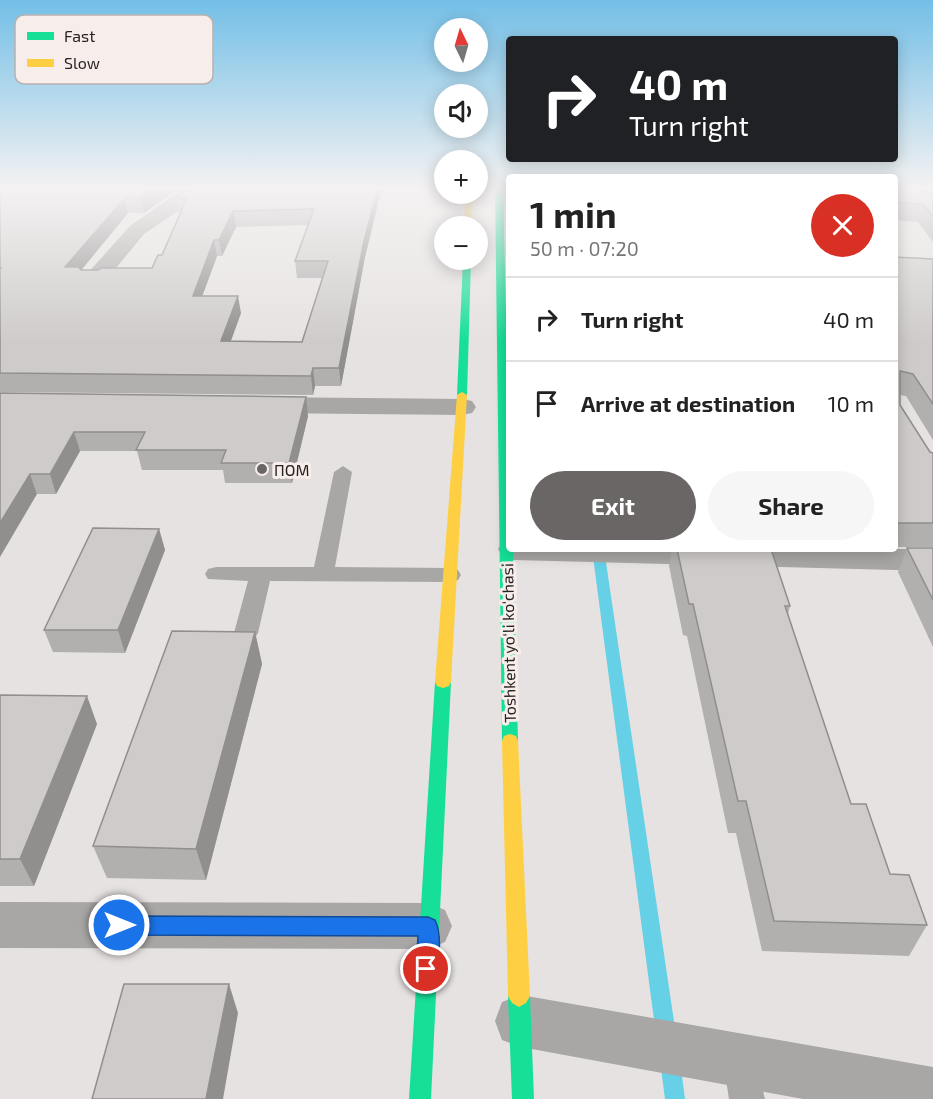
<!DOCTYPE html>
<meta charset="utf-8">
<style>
:root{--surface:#fff;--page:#f6f6f6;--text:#222;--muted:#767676;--line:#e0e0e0;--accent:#6a6665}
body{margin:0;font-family:"Exo 2",sans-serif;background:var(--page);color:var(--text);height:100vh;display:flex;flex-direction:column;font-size:22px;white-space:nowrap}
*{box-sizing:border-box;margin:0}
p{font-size:20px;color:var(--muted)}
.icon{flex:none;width:33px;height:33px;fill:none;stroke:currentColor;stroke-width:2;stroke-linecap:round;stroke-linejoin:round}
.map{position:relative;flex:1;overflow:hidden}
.side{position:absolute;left:506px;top:174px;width:392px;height:378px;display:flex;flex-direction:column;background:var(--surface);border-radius:6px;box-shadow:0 3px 15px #0003}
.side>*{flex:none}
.top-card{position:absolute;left:506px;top:36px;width:392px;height:126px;border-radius:6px;box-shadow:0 3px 15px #0003;background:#202124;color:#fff;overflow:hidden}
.needle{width:39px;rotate:355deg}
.buttons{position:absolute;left:434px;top:18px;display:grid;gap:12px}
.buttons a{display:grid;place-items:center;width:54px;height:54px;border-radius:50%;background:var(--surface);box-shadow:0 3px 15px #0003;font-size:30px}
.pin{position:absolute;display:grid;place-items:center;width:51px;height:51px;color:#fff;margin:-26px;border:3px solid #fff;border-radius:50%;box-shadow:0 2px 6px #0007}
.me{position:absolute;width:66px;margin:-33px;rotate:90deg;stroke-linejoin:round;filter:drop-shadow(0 0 4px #0008)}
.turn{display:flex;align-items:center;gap:21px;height:126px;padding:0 24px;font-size:27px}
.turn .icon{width:78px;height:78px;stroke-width:2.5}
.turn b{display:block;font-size:42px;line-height:51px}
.round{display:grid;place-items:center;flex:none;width:63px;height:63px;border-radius:32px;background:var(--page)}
.headline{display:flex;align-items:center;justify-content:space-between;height:102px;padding:0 24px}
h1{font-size:36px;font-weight:700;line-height:45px}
.action{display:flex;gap:12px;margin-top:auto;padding:12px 24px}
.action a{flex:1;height:69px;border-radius:36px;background:var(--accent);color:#fff;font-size:24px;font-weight:700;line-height:69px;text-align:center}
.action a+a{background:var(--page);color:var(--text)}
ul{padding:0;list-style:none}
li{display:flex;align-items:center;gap:18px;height:84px;padding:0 24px;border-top:2px solid var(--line)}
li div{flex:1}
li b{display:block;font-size:22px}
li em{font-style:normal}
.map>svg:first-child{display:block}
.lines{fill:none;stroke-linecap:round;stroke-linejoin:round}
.stream{fill:#65d0e6;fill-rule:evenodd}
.lane{fill:#a8a7a6;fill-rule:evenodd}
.street{fill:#a8a7a6;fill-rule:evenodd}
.fast{fill:#16e098;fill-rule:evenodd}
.slow{fill:#ffcf43;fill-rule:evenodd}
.wall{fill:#b2afaf;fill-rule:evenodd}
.shaded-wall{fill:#918e8e}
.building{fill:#cfcbcb;stroke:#918e8e;stroke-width:1.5;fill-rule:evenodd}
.route{fill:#1a73e8;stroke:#114b97;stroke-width:1.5}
.poi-dot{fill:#6a6665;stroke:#f7eeeb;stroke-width:2}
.labels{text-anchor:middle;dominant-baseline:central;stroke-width:6;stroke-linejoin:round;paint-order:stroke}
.poi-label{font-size:16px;fill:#272322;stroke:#f7eeeb;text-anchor:start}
.street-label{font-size:16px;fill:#272322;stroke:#f7eeeb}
.key{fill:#f7eeeb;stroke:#b9b1af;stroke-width:1.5}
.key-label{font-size:16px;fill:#272322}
</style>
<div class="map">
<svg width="933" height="1099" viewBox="0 0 933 1099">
<rect width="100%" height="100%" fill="#e6e2e1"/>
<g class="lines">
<!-- stream -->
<g class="stream">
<path d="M 592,549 L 604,549 L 676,1035 L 673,1042 L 666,1045 L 659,1042 L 656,1035 Z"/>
<path d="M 670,1051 L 677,1054 L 680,1061 L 685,1099 L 665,1099 L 660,1061 L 663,1054 Z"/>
</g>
<!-- lane -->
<g class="lane">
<path d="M 343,466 L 352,472 L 335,567 L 450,568 L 458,570 L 461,575 L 458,580 L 450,582 L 270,581 L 258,633 L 254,639 L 246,641 L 238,639 L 234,633 L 248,581 L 208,579 L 205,574 L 208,569 L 216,567 L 314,567 L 334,472 Z"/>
<path d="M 740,1044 L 752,1049 L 765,1099 L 729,1099 L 723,1061 L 728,1049 Z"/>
</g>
<!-- street -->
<g class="street">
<path d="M 185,187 L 203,187 L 194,200 L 144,234 L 102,285 L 86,285 L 83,280 L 86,275 L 130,226 Z"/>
<path d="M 263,397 L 462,399 L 472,401 L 476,407 L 472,413 L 462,415 L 263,413 L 253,411 L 249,405 L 253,399 Z"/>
<path d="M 508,540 L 508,549 L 933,549 L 933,571 L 514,560 L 502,556 L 498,549 L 502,542 Z"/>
<path d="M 0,902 L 428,903 L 445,910 L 452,926 L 445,942 L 428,949 L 0,948 Z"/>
<path d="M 521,995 L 933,1067 L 933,1099 L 803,1099 L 521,1047 L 502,1040 L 495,1021 L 502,1002 Z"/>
</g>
<!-- fast -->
<g class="fast">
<path d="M 495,187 L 503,187 L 508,392 L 508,549 L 513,549 L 518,741 L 516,746 L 510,748 L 504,746 L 502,741 Z"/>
<path d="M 463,260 L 471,260 L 467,395 L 462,398 L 457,395 Z"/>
<path d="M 443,676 L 449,678 L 451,682 L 431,1099 L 409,1099 L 435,682 L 437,678 Z"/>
<path d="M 519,985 L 526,989 L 530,996 L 534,1099 L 512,1099 L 508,996 L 512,989 Z"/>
</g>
<!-- slow -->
<g class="slow">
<path d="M 465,194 L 473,194 L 472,226 L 464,226 Z"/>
<path d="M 462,392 L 467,395 L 451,682 L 449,686 L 443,688 L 437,686 L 435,682 L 457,395 Z"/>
<path d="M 510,734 L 516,736 L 518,741 L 530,996 L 526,1003 L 519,1007 L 512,1003 L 508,996 L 502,741 L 504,736 Z"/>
</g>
</g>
<!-- wall -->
<g class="wall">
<path d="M 0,187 L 181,187 L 144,213 L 128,213 L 81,270 L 98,270 L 152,268 L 162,255 L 181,213 L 178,213 L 175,198 L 382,187 L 365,257 L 341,386 L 315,386 L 313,395 L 0,392 ZM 308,225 L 295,261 L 297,278 L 322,278 L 302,342 L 231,341 L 241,313 L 202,296 L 217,256 L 222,256 L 236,227 Z"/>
<path d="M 894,187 L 933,187 L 933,242 L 918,222 L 894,220 Z"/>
<path d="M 894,257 L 933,259 L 933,440 L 906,396 L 900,395 L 900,405 L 930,452 L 933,453 L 933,547 L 894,547 Z"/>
<path d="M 0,393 L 308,416 L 292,483 L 225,483 L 223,470 L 142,470 L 137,451 L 80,451 L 56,494 L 37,494 Z"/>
<path d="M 159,529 L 165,550 L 125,653 L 53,652 L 44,630 Z"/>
<path d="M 907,548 L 933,548 L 933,647 L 898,572 Z"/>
<path d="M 672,549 L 771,549 L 790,606 L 788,614 L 851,804 L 890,874 L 927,925 L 909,956 L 762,951 L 736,833 L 728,833 L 687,636 L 683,635 L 669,566 Z"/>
<path d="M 255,632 L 262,664 L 206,880 L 107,878 L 93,846 Z"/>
<path d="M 0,695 L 97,724 L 34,886 L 0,886 Z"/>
</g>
<!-- shaded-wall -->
<g class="shaded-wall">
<path d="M 157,187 L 181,187 L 144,213 L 141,198 Z"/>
<path d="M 378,187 L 382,187 L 365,257 L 341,386 L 339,368 L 364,241 Z"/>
<path d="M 924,187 L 933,187 L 933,198 L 922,200 L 918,205 Z"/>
<path d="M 125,198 L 128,213 L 70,284 L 65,267 Z"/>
<path d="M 233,211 L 236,227 L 222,256 L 219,240 Z"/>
<path d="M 214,240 L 217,256 L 196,313 L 193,296 Z"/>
<path d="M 238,296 L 241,313 L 224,359 L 221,341 Z"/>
<path d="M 313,368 L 315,386 L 313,395 L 311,376 Z"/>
<path d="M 306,397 L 308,416 L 292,483 L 289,463 Z"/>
<path d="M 74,432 L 80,451 L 56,494 L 50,474 Z"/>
<path d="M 30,474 L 37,494 L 0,557 L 0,523 Z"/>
<path d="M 159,529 L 165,550 L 125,653 L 118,630 Z"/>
<path d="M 255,632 L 262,664 L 206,880 L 196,849 Z"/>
<path d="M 87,696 L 97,724 L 34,886 L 20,859 Z"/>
<path d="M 229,984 L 238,1013 L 223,1099 L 206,1099 Z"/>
</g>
<!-- building -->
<g class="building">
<path d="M 0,187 L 157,187 L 141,198 L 125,198 L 65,267 L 78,267 L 81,270 L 98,270 L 101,268 L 152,268 L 158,255 L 162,255 L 187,198 L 175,198 L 192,187 L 378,187 L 364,241 L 339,368 L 313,368 L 311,376 L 0,373 L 0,269 L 1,268 L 0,268 ZM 314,209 L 295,261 L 328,261 L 302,342 L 221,341 L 238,296 L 193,296 L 214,240 L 219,240 L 233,211 Z"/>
<path d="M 894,187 L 924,187 L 927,194 L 933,195 L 933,216 L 923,204 L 894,202 Z"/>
<path d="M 894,257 L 933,259 L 933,404 L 913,374 L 900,371 L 900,405 L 930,452 L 933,453 L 933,523 L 894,523 Z"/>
<path d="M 0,393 L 306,397 L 289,463 L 221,463 L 226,450 L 136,450 L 145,432 L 74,432 L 50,474 L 30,474 L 0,523 Z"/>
<path d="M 93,528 L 159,529 L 118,630 L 44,630 Z"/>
<path d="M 907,548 L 933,548 L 933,600 Z"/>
<path d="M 677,549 L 771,549 L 790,606 L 785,606 L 851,804 L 866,804 L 890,874 L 909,875 L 927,925 L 774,921 L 746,801 L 738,801 L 693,604 L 689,604 Z"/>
<path d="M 172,631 L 255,632 L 196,849 L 93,846 Z"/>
<path d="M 0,695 L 87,696 L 20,859 L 0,859 Z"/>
<path d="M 124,984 L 229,984 L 206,1099 L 92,1099 Z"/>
</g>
<!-- sky -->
<linearGradient id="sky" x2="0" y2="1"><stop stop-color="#73bfe7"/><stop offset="0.55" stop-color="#f4f2f2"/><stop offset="1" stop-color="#f4f2f2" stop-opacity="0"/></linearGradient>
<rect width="933" height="341" fill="url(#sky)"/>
<!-- route -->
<path class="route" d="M 119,916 L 428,917 L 435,920 C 442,934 440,963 434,977 L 426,980 L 419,977 L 416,969 L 418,936 L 119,935 L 112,932 L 109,925 L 112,918 Z"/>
<!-- markers -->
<circle class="poi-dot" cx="262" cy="469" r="6"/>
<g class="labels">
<!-- poi labels -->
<g class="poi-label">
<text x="274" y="469">ПОМ</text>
</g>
<!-- street labels -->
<g class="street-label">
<text transform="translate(508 643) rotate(-91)">Toshkent yo‘li ko‘chasi</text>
</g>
</g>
<!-- legend -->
<rect x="15" y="15" width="198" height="69" rx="9" class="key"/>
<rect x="27" y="32" width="27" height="8" fill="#16e098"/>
<rect x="27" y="59" width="27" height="8" fill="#ffcf43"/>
<g class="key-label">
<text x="64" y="42">Fast</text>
<text x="64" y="69">Slow</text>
</g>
</svg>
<div class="buttons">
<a><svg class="needle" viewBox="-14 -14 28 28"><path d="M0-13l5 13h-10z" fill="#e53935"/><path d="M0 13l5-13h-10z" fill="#767676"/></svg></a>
<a><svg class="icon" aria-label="sound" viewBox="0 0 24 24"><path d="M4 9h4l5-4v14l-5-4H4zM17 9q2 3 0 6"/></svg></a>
<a>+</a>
<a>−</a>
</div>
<div class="pin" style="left:426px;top:969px;background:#d93025"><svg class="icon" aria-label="arrive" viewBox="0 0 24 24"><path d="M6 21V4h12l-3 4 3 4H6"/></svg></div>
<svg class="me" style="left:119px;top:925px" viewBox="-20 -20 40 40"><circle r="17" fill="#1a73e8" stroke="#fff" stroke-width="3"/><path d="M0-11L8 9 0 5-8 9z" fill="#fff"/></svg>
<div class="top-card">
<div class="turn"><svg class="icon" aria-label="right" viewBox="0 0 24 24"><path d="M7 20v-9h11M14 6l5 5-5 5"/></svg><div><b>40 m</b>Turn right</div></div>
</div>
<section class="side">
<div class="headline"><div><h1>1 min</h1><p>50 m · 07:20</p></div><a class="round" style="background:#d93025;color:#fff"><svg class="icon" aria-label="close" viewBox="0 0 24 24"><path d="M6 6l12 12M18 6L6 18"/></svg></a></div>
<ul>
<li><svg class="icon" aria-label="right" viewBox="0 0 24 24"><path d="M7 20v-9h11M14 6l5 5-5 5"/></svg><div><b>Turn right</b></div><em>40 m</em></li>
<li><svg class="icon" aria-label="arrive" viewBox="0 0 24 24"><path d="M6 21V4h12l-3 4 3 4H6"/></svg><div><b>Arrive at destination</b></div><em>10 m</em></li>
</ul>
<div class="action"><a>Exit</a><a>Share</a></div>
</section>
</div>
